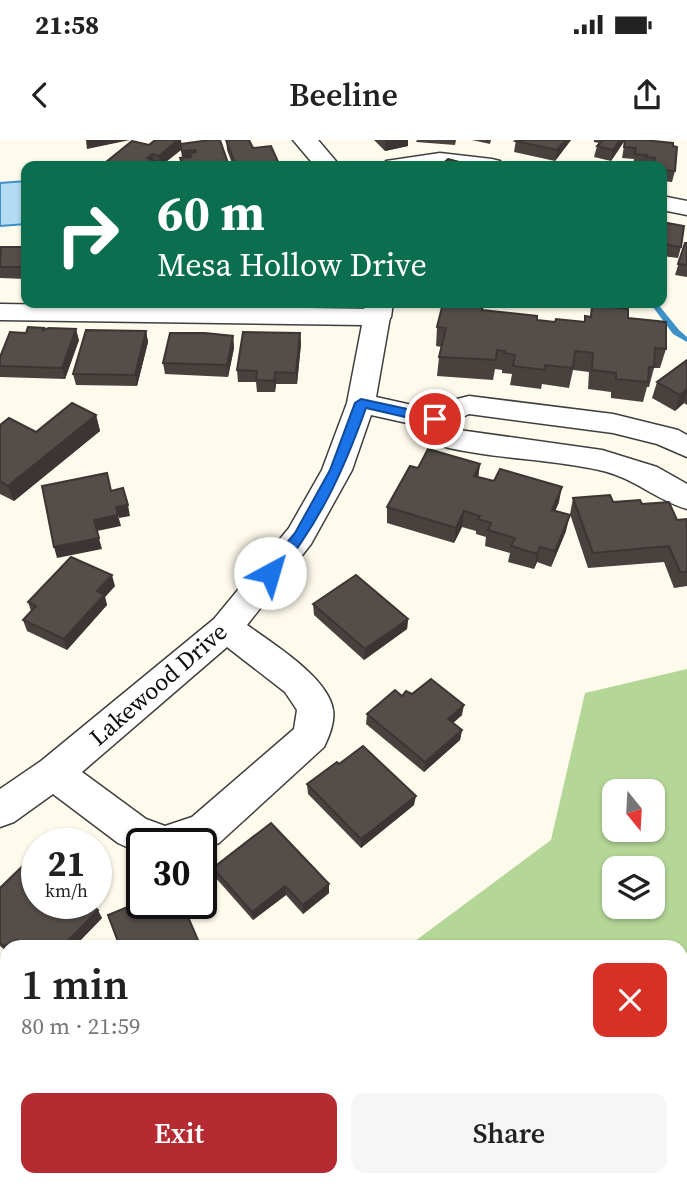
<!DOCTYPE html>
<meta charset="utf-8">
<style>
:root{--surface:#fff;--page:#f6f6f6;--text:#222;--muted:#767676;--accent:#b52b32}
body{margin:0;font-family:"Source Serif 4",serif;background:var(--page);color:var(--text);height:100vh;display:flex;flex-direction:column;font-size:26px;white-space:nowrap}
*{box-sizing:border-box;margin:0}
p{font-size:23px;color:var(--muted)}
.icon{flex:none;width:38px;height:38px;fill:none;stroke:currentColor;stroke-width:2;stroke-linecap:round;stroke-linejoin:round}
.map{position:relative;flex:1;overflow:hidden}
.sheet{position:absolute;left:0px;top:800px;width:688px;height:247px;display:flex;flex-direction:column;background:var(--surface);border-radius:21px 21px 0 0;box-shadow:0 2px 5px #0004}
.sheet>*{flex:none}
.top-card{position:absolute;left:21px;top:21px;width:646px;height:147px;border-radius:14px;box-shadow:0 2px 5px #0004;background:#0b6e4f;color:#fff;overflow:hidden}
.needle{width:46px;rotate:162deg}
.tools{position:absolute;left:602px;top:639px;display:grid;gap:14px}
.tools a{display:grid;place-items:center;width:63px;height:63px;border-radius:14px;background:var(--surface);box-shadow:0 2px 5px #0004;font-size:35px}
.speed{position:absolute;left:21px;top:688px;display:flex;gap:14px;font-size:35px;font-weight:700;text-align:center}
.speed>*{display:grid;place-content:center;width:91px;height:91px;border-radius:50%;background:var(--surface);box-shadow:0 2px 5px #0004;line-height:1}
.speed small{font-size:18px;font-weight:400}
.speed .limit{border:4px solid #111;border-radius:10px;background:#fff;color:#111}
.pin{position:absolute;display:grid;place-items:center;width:60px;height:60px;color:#fff;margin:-30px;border:4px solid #fff;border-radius:50%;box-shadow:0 2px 7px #0007}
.me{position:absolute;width:77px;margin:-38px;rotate:39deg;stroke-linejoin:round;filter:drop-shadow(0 0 5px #0008)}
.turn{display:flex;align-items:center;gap:24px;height:147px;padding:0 21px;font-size:32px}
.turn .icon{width:91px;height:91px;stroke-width:2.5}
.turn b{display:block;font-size:49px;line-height:60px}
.round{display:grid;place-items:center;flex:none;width:74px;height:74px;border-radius:14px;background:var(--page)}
.head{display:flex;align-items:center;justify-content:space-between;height:119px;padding:0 21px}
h1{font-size:42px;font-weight:600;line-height:52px}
.cta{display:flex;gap:14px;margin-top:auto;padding:14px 21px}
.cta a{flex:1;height:80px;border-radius:14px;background:var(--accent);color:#fff;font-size:28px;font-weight:600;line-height:80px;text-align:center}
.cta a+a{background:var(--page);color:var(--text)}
.status{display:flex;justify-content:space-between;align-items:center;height:49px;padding:0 35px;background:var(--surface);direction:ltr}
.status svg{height:19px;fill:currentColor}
header{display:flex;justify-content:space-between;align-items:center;height:91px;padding:0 21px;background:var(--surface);font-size:32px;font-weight:600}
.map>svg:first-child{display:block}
.forest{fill:#b4d697;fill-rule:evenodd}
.water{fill:#b3dcf3;stroke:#3d91c7;stroke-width:2}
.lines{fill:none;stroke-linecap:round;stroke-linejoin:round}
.stream{fill:#3d91c7;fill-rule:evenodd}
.minor-casing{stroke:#3f3f3f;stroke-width:3}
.tertiary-casing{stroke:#3f3f3f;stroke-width:3}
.minor{fill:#fff;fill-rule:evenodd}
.tertiary{fill:#fff;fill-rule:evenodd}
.wall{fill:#48423f}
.shaded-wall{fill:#3b3633}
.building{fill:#544d49;stroke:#3b3633;stroke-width:2}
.route{fill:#1a73e8;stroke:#114b97;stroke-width:2}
.labels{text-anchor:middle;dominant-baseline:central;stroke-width:7;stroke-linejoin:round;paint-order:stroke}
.street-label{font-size:24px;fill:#0c0c0c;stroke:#fff}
</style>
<div class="status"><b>21:58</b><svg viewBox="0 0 49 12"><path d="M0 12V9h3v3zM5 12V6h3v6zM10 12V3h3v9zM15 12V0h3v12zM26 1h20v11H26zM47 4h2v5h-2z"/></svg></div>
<header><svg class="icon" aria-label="back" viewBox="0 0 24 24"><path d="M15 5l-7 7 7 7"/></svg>Beeline<svg class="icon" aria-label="share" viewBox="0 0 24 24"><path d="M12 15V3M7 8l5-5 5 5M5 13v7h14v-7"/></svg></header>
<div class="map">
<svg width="687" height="1046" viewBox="0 0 687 1046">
<rect width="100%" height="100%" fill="#fefaec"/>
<!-- forest -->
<path class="forest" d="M 687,529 L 687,1046 L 78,1046 L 80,1040 L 681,1040 L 681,807 L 407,807 L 551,700 L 585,553 ZM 614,651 L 653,651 L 653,690 L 614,690 ZM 614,728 L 653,728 L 653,766 L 614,766 Z"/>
<!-- water -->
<path class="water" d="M 26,41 L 26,84 L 0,86 L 0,43 Z"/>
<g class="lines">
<!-- stream -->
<path class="stream" d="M 650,163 L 657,163 L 679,190 L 687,197 L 687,202 L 673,194 Z"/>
<defs>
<g id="minor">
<path d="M 440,13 L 492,19 L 500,21 L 503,26 L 383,26 L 386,21 Z"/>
<path d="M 662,56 L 687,61 L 687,75 L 662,70 Z"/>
<path d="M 0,164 L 377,169 L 386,171 L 390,177 L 376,257 L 430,269 L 437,264 L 469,256 L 613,274 L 678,290 L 687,295 L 687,317 L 657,304 L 613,293 L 469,274 L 452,282 L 459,290 L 602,310 L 657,327 L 687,344 L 687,369 C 656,360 633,337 599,330 C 549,319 498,319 449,308 L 439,305 L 425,287 L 371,275 L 352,330 L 311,404 L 247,485 C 272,503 329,538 333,570 C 335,581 329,597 324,607 L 219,703 L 201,710 L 201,704 L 142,704 L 142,714 L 118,703 L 53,654 L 14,682 L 0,687 L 0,649 L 41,621 L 214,479 L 289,388 L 322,330 L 347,263 L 362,185 L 0,180 ZM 227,507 L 285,552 L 297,570 L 294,589 L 192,677 L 165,686 L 146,679 L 82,632 Z"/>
</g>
<g id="tertiary">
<path d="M 293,0 L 318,0 L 340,26 L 315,26 Z"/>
<path d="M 365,163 L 393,163 L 391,177 L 387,183 L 377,186 L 367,183 L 363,177 Z"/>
</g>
</defs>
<!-- minor casing -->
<use href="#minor" class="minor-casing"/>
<!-- tertiary casing -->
<use href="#tertiary" class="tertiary-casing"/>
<!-- minor -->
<use href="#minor" class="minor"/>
<!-- tertiary -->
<use href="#tertiary" class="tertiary"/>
</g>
<!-- wall -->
<g class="wall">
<path d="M 155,0 L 181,0 L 181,3 L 229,26 L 181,26 L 180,18 L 182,18 L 181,10 L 161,26 L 156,25 L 156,26 L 107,26 L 106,22 L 149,5 Z"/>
<path d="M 226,0 L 253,8 L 280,26 L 233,26 L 227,10 Z"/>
<path d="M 374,0 L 408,0 L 408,6 L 385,11 Z"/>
<path d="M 417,0 L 456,0 L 455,5 L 416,2 Z"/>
<path d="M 472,0 L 491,0 L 490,4 Z"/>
<path d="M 516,0 L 571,0 L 555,21 L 514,12 Z"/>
<path d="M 594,0 L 625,0 L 611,21 L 594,17 L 597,6 L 599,3 L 594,2 Z"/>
<path d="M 625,0 L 673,6 L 675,31 L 672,42 L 662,41 L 662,26 L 644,26 L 633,25 L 634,19 L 622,18 Z"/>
<path d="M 662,82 L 681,107 L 678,118 L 662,116 Z"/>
<path d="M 685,103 L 687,103 L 687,137 L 675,135 Z"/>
<path d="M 26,107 L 26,139 L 0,138 L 0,109 Z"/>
<path d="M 592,165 L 628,178 L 666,209 L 660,228 L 654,228 L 649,247 L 647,247 L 643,262 L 611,258 L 611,252 L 588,249 L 589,232 L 573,230 L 569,248 L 542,244 L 541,249 L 510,245 L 512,234 L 502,233 L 502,230 L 495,229 L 493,240 L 437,236 L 439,217 L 441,207 L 436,206 L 437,187 L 482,170 L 537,180 L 555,182 L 584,182 L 585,176 L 590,177 Z"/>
<path d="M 45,190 L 79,200 L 65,239 L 0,237 L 0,217 L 26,193 Z"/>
<path d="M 146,191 L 148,202 L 137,246 L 76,245 L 73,234 Z"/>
<path d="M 300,193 L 301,204 L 297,244 L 276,244 L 275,252 L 257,252 L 256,242 L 238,242 L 237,230 Z"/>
<path d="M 233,196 L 234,208 L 228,237 L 165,234 L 163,223 Z"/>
<path d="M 687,220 L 687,265 L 684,263 L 675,271 L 652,258 L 657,242 Z"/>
<path d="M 96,275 L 100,291 L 14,361 L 0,354 L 0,285 L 36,292 Z"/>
<path d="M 480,324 L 478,337 L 559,362 L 555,371 L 566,391 L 551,427 L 537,422 L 534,429 L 508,422 L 510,413 L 485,406 L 486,397 L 476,394 L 476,391 L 462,387 L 454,403 L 387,383 L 387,367 L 418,328 Z"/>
<path d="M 573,358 L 642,364 L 677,380 L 687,379 L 687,446 L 674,448 L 664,422 L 588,428 L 570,374 Z"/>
<path d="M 115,446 L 105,457 L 107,465 L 67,510 L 27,491 L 23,480 L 31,471 L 28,462 Z"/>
<path d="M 313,464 L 408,479 L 407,489 L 364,520 L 314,475 Z"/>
<path d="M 412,554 L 462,575 L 453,583 L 462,590 L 460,600 L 424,632 L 366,584 L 367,574 L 402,556 Z"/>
<path d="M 339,624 L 414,665 L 361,708 L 308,654 L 307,644 Z"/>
<path d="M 213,728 L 329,744 L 329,753 L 303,774 L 286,755 L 253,780 L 215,737 Z"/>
<path d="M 0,748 L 102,778 L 74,807 L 7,807 L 7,812 L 0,806 Z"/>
</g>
<!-- shaded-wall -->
<g class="shaded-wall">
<path d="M 86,0 L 130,0 L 87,9 Z"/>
<path d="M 178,0 L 181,0 L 182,8 L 180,4 L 181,10 L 160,26 L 159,16 Z"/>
<path d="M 385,0 L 408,0 L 408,6 L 385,11 Z"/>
<path d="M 565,0 L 571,0 L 555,21 L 557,10 Z"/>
<path d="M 620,0 L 625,0 L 611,21 L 613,10 Z"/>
<path d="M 195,10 L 196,21 L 190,13 L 191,21 L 183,22 L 182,11 Z"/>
<path d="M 152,14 L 154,22 L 155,21 L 156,26 L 148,26 L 147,18 Z"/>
<path d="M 76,189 L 79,200 L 65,239 L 62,228 Z"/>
<path d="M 146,191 L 148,202 L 137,246 L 135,235 Z"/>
<path d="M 300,193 L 301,204 L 297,244 L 296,233 Z"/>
<path d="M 233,196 L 234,208 L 228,237 L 227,225 Z"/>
<path d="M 275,232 L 276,244 L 275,252 L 274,241 Z"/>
<path d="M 687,249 L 687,254 L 684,263 L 675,271 L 680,255 Z"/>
<path d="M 96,275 L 100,291 L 14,361 L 8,346 Z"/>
<path d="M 480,324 L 478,339 L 474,336 Z"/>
<path d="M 562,347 L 559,362 L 549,386 L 552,370 Z"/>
<path d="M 128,365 L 130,376 L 119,378 L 116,367 Z"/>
<path d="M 464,371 L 462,387 L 454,403 L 456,388 Z"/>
<path d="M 118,375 L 121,386 L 97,391 L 94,380 Z"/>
<path d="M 570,375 L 566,391 L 551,427 L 555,411 Z"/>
<path d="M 99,398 L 102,409 L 57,418 L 54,407 Z"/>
<path d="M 540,407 L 537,422 L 534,429 L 537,414 Z"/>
<path d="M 112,435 L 115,446 L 105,457 L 107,465 L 67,510 L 64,499 L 97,451 Z"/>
<path d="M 408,479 L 407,489 L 364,520 L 365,509 Z"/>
<path d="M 464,565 L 462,575 L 446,589 L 448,579 Z"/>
<path d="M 462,590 L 460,600 L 424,632 L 425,622 Z"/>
<path d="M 416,656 L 414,665 L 361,708 L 361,699 Z"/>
<path d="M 329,744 L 329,753 L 303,774 L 303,765 Z"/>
<path d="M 285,746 L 286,755 L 253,780 L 252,772 Z"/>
<path d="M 98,770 L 102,778 L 74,807 L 62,807 Z"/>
<path d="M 17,800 L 21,807 L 7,807 L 7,810 L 4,806 Z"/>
</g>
<!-- building -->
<g class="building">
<path d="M 155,0 L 178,0 L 159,16 L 152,14 L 147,18 L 155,21 L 149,26 L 122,26 L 106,22 L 132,1 L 149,5 Z"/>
<path d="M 210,0 L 220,0 L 229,26 L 183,26 L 180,18 L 191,17 L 190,13 L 196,12 L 195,10 L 182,11 L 180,4 Z"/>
<path d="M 226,0 L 249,0 L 253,8 L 271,6 L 280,26 L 236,26 Z"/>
<path d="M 516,0 L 565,0 L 557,10 L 515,1 Z"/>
<path d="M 603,0 L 620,0 L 613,10 L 597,6 Z"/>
<path d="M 625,0 L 644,0 L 673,3 L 673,6 L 677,7 L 675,31 L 662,30 L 662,26 L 654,26 L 655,18 L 646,17 L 647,15 L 635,14 L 636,8 L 624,7 Z"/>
<path d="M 448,19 L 474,26 L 440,26 Z"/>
<path d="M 662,82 L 684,86 L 681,107 L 662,104 Z"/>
<path d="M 685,103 L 687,103 L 687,125 L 678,124 Z"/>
<path d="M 1,107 L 26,107 L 26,127 L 0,127 Z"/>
<path d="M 443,163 L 483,163 L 482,170 L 537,176 L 537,180 L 555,182 L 556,179 L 585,182 L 585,176 L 591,177 L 592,165 L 628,169 L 628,178 L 666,182 L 666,209 L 655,208 L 654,227 L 649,227 L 648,242 L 616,239 L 616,233 L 592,230 L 593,213 L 575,211 L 573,228 L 545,225 L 544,230 L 513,226 L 515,215 L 504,213 L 505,211 L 497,210 L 496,220 L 439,217 L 446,188 L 437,187 Z"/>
<path d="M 28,187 L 44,188 L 43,190 L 49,188 L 76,189 L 62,228 L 0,226 L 0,217 L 10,192 L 26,193 Z"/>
<path d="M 86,190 L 146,191 L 135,235 L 73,234 Z"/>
<path d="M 243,192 L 300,193 L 296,233 L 275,232 L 274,241 L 256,240 L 257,231 L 237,230 Z"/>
<path d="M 170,193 L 205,193 L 233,196 L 227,225 L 163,223 Z"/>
<path d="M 687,220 L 687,249 L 680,255 L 657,242 Z"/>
<path d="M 72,263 L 96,275 L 8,346 L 0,341 L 0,285 L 9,278 L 36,292 Z"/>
<path d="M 428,309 L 480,324 L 474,336 L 494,341 L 500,329 L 562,347 L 552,370 L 570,375 L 555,411 L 540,407 L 537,414 L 511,406 L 515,398 L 488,390 L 491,383 L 478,379 L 480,376 L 464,371 L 456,388 L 387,367 L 410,326 L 418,328 Z"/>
<path d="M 107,333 L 111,351 L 123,348 L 128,365 L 116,367 L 118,375 L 94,380 L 99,398 L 54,407 L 42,346 Z"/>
<path d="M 610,355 L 613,362 L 640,360 L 642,364 L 669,362 L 677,380 L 687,379 L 687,432 L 680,432 L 669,406 L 593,413 L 573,358 Z"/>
<path d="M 71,417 L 112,435 L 97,451 L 104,455 L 64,499 L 23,480 L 36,466 L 28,462 Z"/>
<path d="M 356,435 L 408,479 L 365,509 L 313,464 Z"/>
<path d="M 431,539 L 464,565 L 448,579 L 462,590 L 425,622 L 367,574 L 395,550 L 402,556 L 406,551 L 412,554 Z"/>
<path d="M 363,606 L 416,656 L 361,699 L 307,644 L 337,622 L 339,624 Z"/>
<path d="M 271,683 L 329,744 L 303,765 L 285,746 L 252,772 L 213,728 Z"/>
<path d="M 35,714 L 37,715 L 37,763 L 89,763 L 98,770 L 62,807 L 24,807 L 17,800 L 4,806 L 0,803 L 0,748 Z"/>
<path d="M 142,761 L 142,763 L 182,763 L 201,807 L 120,807 L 108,775 Z"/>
</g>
<!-- route -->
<path class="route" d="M 361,259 L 435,275 L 441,279 L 435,284 L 366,268 C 342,335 320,381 276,437 L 265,437 L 263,433 L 265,429 L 295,393 L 330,330 L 355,263 Z"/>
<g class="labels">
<!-- street labels -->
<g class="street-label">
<text transform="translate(158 544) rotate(-41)">Lakewood Drive</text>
</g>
</g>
</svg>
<div class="tools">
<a><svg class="needle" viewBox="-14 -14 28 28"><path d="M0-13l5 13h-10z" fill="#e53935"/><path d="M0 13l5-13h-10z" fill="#767676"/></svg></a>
<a><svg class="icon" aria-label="layers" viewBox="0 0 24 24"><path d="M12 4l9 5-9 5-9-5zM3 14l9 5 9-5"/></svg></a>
</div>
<div class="speed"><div>21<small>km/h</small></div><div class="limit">30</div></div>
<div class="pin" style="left:435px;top:279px;background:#d93025"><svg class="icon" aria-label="arrive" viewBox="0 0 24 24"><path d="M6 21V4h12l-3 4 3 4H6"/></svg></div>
<svg class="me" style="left:270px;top:433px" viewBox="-20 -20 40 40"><circle r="19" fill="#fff"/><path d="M0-13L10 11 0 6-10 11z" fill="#1a73e8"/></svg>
<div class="top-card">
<div class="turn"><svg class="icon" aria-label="right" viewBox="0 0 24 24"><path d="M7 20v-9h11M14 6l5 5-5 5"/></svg><div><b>60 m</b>Mesa Hollow Drive</div></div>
</div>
<section class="sheet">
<div class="head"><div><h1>1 min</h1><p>80 m · 21:59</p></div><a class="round" style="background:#d93025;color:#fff"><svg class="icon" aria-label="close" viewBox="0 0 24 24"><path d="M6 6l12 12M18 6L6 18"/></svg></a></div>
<div class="cta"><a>Exit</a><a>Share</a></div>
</section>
</div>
